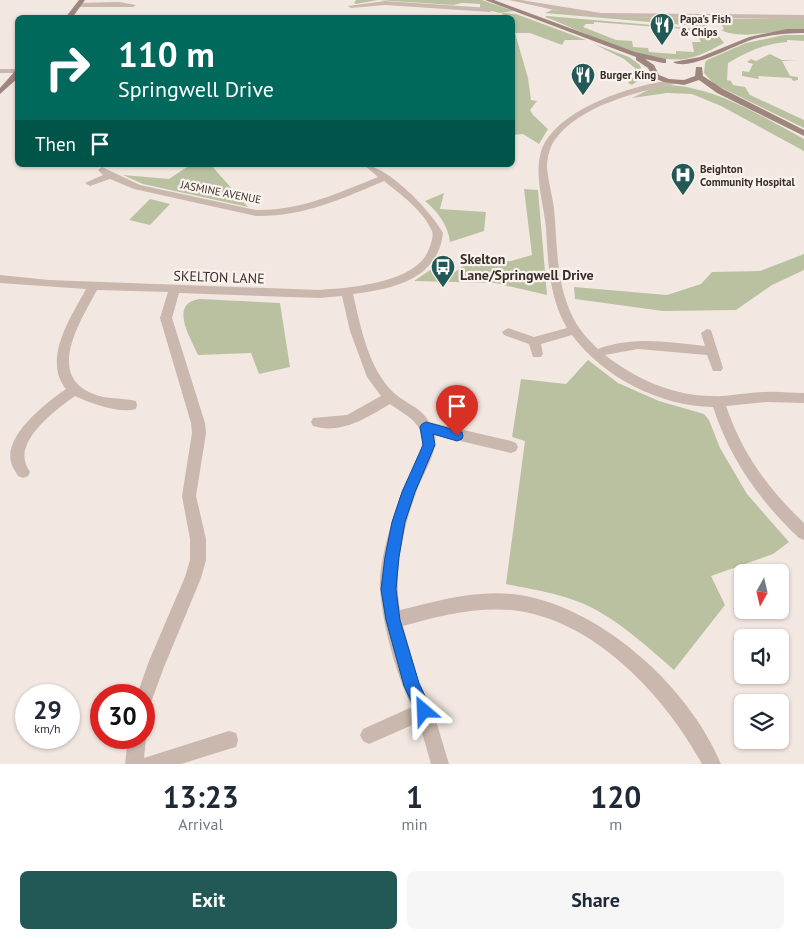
<!DOCTYPE html>
<style>
:root{--surface:#fff;--page:#f6f6f7;--text:#1f2937;--muted:#747a83;--accent:#225956}
body{margin:0;font-family:"PT Sans",sans-serif;background:var(--page);color:var(--text);height:100vh;display:flex;flex-direction:column;font-size:19px;white-space:nowrap}
*{box-sizing:border-box;margin:0}
p{font-size:16px;color:var(--muted)}
.icon{flex:none;width:28px;height:28px;fill:none;stroke:currentColor;stroke-width:2;stroke-linecap:round;stroke-linejoin:round}
.map{position:relative;height:764px;overflow:hidden}
.panel{display:flex;flex-direction:column;background:var(--surface);flex:1}
.panel>*{flex:none}
.guide{position:absolute;left:15px;top:15px;width:500px;height:152px;border-radius:8px;box-shadow:0 1px 4px #0004;background:#00695c;color:#fff;overflow:hidden}
.needle{width:32px;rotate:188deg}
.tools{position:absolute;left:734px;top:564px;display:grid;gap:10px}
.tools a{display:grid;place-items:center;width:55px;height:55px;border-radius:8px;background:var(--surface);box-shadow:0 1px 4px #0004;font-size:25px}
.speed{position:absolute;left:15px;top:684px;display:flex;gap:10px;font-size:25px;font-weight:700;text-align:center}
.speed>*{display:grid;place-content:center;width:65px;height:65px;border-radius:50%;background:var(--surface);box-shadow:0 1px 4px #0004;line-height:1}
.speed small{font-size:12px;font-weight:400}
.speed .limit{border:8px solid #d22;background:#fff;color:#111}
.pin{position:absolute;display:grid;place-items:center;width:42px;height:42px;color:#fff;margin:-51px -21px;border-radius:50% 50% 50% 0;rotate:-45deg;box-shadow:0 0 5px #0007}
.pin .icon{rotate:45deg}
.me{position:absolute;width:55px;margin:-28px;rotate:334deg;stroke-linejoin:round;filter:drop-shadow(0 0 4px #0008)}
.turn{display:flex;align-items:center;gap:18px;height:105px;padding:0 20px;font-size:22px}
.turn .icon{width:65px;height:65px;stroke-width:2.5}
.turn b{display:block;font-size:35px;line-height:42px}
.then{display:flex;align-items:center;height:48px;padding:0 20px;background:#0003;gap:10px;font-size:19px}
.eta{display:flex;justify-content:space-evenly;align-items:center;height:85px;text-align:center}
.eta b{font-size:30px;font-weight:600;line-height:35px}
.button{display:flex;gap:10px;margin-top:auto;padding:10px 20px}
.button a{flex:1;height:58px;border-radius:8px;background:var(--accent);color:#fff;font-size:20px;font-weight:600;line-height:58px;text-align:center}
.button a+a{background:var(--page);color:var(--text)}
.map>svg:first-child{display:block}
.green{fill:#bac1a1}
.lines{fill:none;stroke-linecap:round;stroke-linejoin:round}
.street{fill:#cab7ad;fill-rule:evenodd}
.secondary{fill:#9e867e;fill-rule:evenodd}
.route{fill:#1a73e8;stroke:#114b97}
.labels{text-anchor:middle;dominant-baseline:central;stroke-width:4.5;stroke-linejoin:round;paint-order:stroke}
.far-poi-label{font-size:11px;font-weight:bold;fill:#392e2b;stroke:#faf3ed;text-anchor:start}
.far-street-label{font-size:11px;fill:#392e2b;stroke:#faf3ed}
.poi-label{font-size:14px;font-weight:bold;fill:#392e2b;stroke:#faf3ed;text-anchor:start}
.street-label{font-size:14px;fill:#392e2b;stroke:#faf3ed}
</style>
<div class="map">
<svg width="804" height="764" viewBox="0 0 804 764">
<rect width="100%" height="100%" fill="#f2e8e1"/>
<!-- green -->
<g class="green">
<path d="M 356,0 L 482,0 L 514,11 L 500,13 L 480,8 L 480,4 L 462,3 L 453,5 L 378,0 L 356,4 L 354,3 Z"/>
<path d="M 552,10 L 617,17 L 702,18 L 708,27 L 545,13 Z"/>
<path d="M 502,13 L 516,14 L 586,40 L 565,40 L 562,45 L 530,33 L 515,33 L 528,78 L 531,100 L 537,101 L 530,110 L 533,115 L 548,129 L 539,144 L 523,134 L 513,135 L 512,96 L 514,95 L 512,18 L 503,17 Z"/>
<path d="M 547,16 L 711,30 L 684,31 L 683,29 L 594,22 L 594,24 L 586,24 L 583,27 L 616,40 L 632,41 L 633,47 L 648,48 L 649,52 L 676,54 L 676,51 L 694,52 L 692,42 L 701,42 L 697,35 L 718,35 L 724,43 C 713,49 698,57 685,59 C 646,64 582,31 545,17 Z"/>
<path d="M 804,18 L 804,29 C 779,29 743,41 721,30 L 724,29 L 720,22 L 729,22 L 728,19 Z"/>
<path d="M 784,35 L 804,35 L 804,41 L 787,40 L 787,42 C 764,44 748,51 728,63 L 727,80 L 731,81 L 733,85 L 745,87 L 750,95 L 804,120 L 804,128 L 714,84 L 704,73 L 705,63 L 707,60 L 746,43 Z"/>
<path d="M 594,44 L 629,57 L 640,65 L 642,72 L 639,80 L 632,85 L 628,83 L 634,76 L 635,68 L 624,59 Z"/>
<path d="M 770,54 L 782,60 L 797,61 L 782,61 L 790,76 L 798,77 L 798,80 L 793,81 L 791,78 L 758,76 L 759,79 L 742,76 L 742,71 L 749,72 L 753,64 L 747,62 L 751,59 L 756,61 Z"/>
<path d="M 669,85 C 718,88 761,116 804,139 L 804,151 L 721,106 L 692,94 L 667,93 L 632,98 L 652,88 Z"/>
<path d="M 190,165 L 211,165 L 248,207 L 143,184 L 123,175 L 169,179 Z"/>
<path d="M 524,189 L 538,190 L 547,295 L 495,283 L 414,281 L 433,268 L 455,272 L 465,264 L 511,261 L 532,255 Z"/>
<path d="M 444,193 L 440,209 L 486,212 L 484,231 L 450,242 C 448,225 438,212 425,201 Z"/>
<path d="M 150,199 L 170,204 L 150,225 L 129,220 Z"/>
<path d="M 804,254 L 804,270 L 772,285 L 736,310 L 663,311 L 575,299 L 574,287 L 667,295 L 701,284 L 712,272 L 760,271 Z"/>
<path d="M 199,299 L 280,303 L 290,367 L 259,374 L 251,353 L 198,355 C 190,337 169,304 199,299 Z"/>
<path d="M 588,360 L 618,383 L 659,401 L 704,414 L 709,420 L 720,448 L 747,494 L 789,542 L 773,554 L 711,576 L 725,605 L 674,670 C 650,649 626,627 598,611 C 571,595 536,590 506,584 L 525,441 L 512,437 L 521,379 L 566,384 Z"/>
</g>
<g class="lines">
<!-- street -->
<g class="street">
<path d="M 509,0 L 521,0 L 601,13 L 804,15 L 804,19 L 601,17 L 568,13 Z"/>
<path d="M 385,1 L 490,8 L 493,10 L 490,12 L 385,5 L 351,8 L 348,6 Z"/>
<path d="M 119,2 L 136,5 L 133,7 L 78,7 L 75,5 L 78,3 Z"/>
<rect x="0" y="69" width="18" height="4"/>
<path d="M 672,80 L 675,80 L 675,84 C 636,92 578,106 554,141 C 549,149 547,159 547,167 C 548,181 552,194 554,208 C 557,240 556,275 568,306 C 574,323 584,336 598,349 C 633,336 668,342 705,346 L 701,333 L 707,329 L 711,330 L 723,368 L 721,371 L 713,371 L 707,355 L 638,349 L 605,355 C 636,379 673,396 712,396 C 730,397 747,392 765,392 C 778,391 791,393 804,393 L 804,403 L 767,402 L 726,406 C 742,453 768,489 804,523 L 804,540 L 799,538 C 759,500 730,459 713,407 C 660,406 604,378 572,335 L 541,344 L 543,354 L 541,357 L 533,357 L 529,344 L 504,335 L 502,332 L 508,328 L 534,337 L 567,328 C 549,298 548,262 546,228 C 544,206 535,178 540,156 C 549,111 632,85 672,80 Z"/>
<path d="M 364,165 C 387,165 432,212 443,233 C 438,280 392,289 353,294 C 361,328 368,368 394,393 C 405,403 422,408 429,422 L 511,441 L 516,443 L 518,447 L 516,451 L 511,453 L 435,435 C 438,453 422,475 416,493 C 403,529 393,571 400,610 C 436,601 474,590 512,594 C 597,603 689,686 721,764 L 702,764 C 665,696 593,618 511,610 C 474,607 438,616 403,626 L 419,683 L 433,711 L 449,764 L 431,764 L 419,722 L 369,744 L 363,741 L 360,735 L 363,729 L 412,707 C 396,674 383,627 380,590 C 378,563 392,520 401,494 C 406,479 424,453 422,438 C 421,421 402,413 390,404 C 368,417 341,435 313,426 L 311,422 L 313,418 L 347,415 L 381,396 L 367,377 L 350,331 L 342,296 L 319,298 L 179,293 L 172,318 L 205,423 L 206,433 L 196,496 L 206,539 L 206,560 L 201,578 L 164,667 L 150,705 L 144,708 L 144,695 L 137,695 L 149,661 L 185,577 L 190,560 L 190,539 L 182,496 L 192,433 L 191,423 L 160,318 L 168,292 L 97,290 C 80,322 44,377 96,395 C 107,399 120,398 131,400 L 136,401 L 137,405 L 136,409 C 119,414 90,403 75,396 C 58,408 19,437 25,461 C 26,465 28,469 30,472 L 28,476 L 23,478 L 18,476 C 16,472 12,467 11,462 C 4,435 47,402 66,389 C 42,359 71,317 86,289 L 0,283 L 0,275 L 49,280 L 319,290 C 350,288 417,283 429,249 C 431,243 434,236 432,231 C 423,210 401,195 384,181 C 342,199 302,217 256,216 L 134,189 L 110,179 L 90,186 L 85,183 L 103,175 L 98,170 L 102,167 L 140,185 L 256,210 C 300,211 338,193 378,177 Z"/>
<path d="M 229,731 L 236,733 L 238,740 L 236,747 L 229,749 L 181,764 L 125,764 L 128,738 L 144,738 L 144,732 L 146,738 L 144,758 Z"/>
</g>
<!-- secondary -->
<g class="secondary">
<path d="M 79,0 L 85,0 L 72,18 L 65,18 Z"/>
<path d="M 485,0 L 494,0 L 635,52 L 666,59 L 666,63 L 663,63 L 645,59 L 654,65 L 659,75 L 669,79 L 684,80 L 695,76 L 696,67 L 702,67 L 703,76 L 723,89 L 804,130 L 804,136 L 717,93 L 699,80 L 684,85 L 664,82 L 653,78 L 648,68 L 636,60 L 636,57 Z"/>
<path d="M 787,29 L 804,29 L 804,33 C 787,33 770,35 754,39 C 736,44 689,72 673,62 L 700,57 L 749,37 Z"/>
<path d="M 15,71 L 18,71 L 18,78 L 0,94 L 0,88 Z"/>
</g>
</g>
<!-- route -->
<path class="route" d="M 426,422 L 462,432 L 463,436 L 462,439 L 457,441 L 433,434 L 435,445 L 415,492 L 405,522 L 399,557 L 396,589 L 400,620 L 419,683 L 432,711 L 430,716 L 424,719 L 418,716 L 404,686 L 386,620 L 381,589 L 385,557 L 392,522 L 402,492 L 423,445 L 420,427 L 422,424 Z"/>
<!-- icons -->
<defs>
<symbol id="restaurant-pin" viewBox="-11 -11 22 30"><path d="M0 17L-7.5 6A9.5 9.5 0 1 1 7.5 6Z" fill="#225956" stroke="#faf3ed"/><path d="M-5-6h1v4h1v-4h1v4h1v-4h1v5L-1.5 .5V6h-2V.5L-5-1ZM5-6V6H3V1.5H1.5Q1.5-4 5-6Z" fill="#fff"/></symbol>
<symbol id="hospital-pin" viewBox="-11 -11 22 30"><path d="M0 17L-7.5 6A9.5 9.5 0 1 1 7.5 6Z" fill="#225956" stroke="#faf3ed"/><path d="M-5-5h3v3.5h4V-5h3V5h-3V1.5h-4V5h-3Z" fill="#fff"/></symbol>
<symbol id="bus-pin" viewBox="-11 -11 22 30"><path d="M0 17L-7.5 6A9.5 9.5 0 1 1 7.5 6Z" fill="#225956" stroke="#faf3ed"/><path d="M-5-6H5V4H4V6H2V4H-2V6H-4V4H-5ZM-3.5-4V0h7V-4ZM-3.5 1.2v1.5H-2V1.2ZM2 1.2v1.5H3.5V1.2Z" fill="#fff"/></symbol>
</defs>
<g fill-rule="evenodd">
<use href="#restaurant-pin" x="648" y="11" width="28" height="38"/>
<use href="#restaurant-pin" x="569" y="61" width="28" height="38"/>
<use href="#hospital-pin" x="669" y="161" width="28" height="38"/>
<use href="#bus-pin" x="429" y="253" width="28" height="38"/>
</g>
<g class="labels">
<!-- far-poi labels -->
<g class="far-poi-label">
<text x="680" y="19">Papa's Fish<tspan x="680" dy="13">&amp; Chips</tspan></text>
<text x="600" y="75">Burger King</text>
<text x="700" y="169">Beighton<tspan x="700" dy="13">Community Hospital</tspan></text>
</g>
<!-- far-street labels -->
<g class="far-street-label">
<text transform="translate(221 192) rotate(11)">JASMINE AVENUE</text>
</g>
<!-- poi labels -->
<g class="poi-label">
<text x="460" y="259">Skelton<tspan x="460" dy="16">Lane/Springwell Drive</tspan></text>
</g>
<!-- street labels -->
<g class="street-label">
<text transform="translate(219 277) rotate(2)">SKELTON LANE</text>
</g>
</g>
</svg>
<div class="tools">
<a><svg class="needle" viewBox="-14 -14 28 28"><path d="M0-13l5 13h-10z" fill="#e53935"/><path d="M0 13l5-13h-10z" fill="#747a83"/></svg></a>
<a><svg class="icon" aria-label="sound" viewBox="0 0 24 24"><path d="M4 9h4l5-4v14l-5-4H4zM17 9q2 3 0 6"/></svg></a>
<a><svg class="icon" aria-label="layers" viewBox="0 0 24 24"><path d="M12 4l9 5-9 5-9-5zM3 14l9 5 9-5"/></svg></a>
</div>
<div class="speed"><div>29<small>km/h</small></div><div class="limit">30</div></div>
<div class="pin" style="left:457px;top:436px;background:#d93025"><svg class="icon" aria-label="arrive" viewBox="0 0 24 24"><path d="M6 21V4h12l-3 4 3 4H6"/></svg></div>
<svg class="me" style="left:424px;top:711px" viewBox="-20 -20 40 40"><path d="M0-17L14 15 0 8-14 15z" fill="#1a73e8" stroke="#fff" stroke-width="4"/></svg>
<div class="guide">
<div class="turn"><svg class="icon" aria-label="right" viewBox="0 0 24 24"><path d="M7 20v-9h11M14 6l5 5-5 5"/></svg><div><b>110 m</b>Springwell Drive</div></div>
<div class="then">Then<svg class="icon" aria-label="arrive" viewBox="0 0 24 24"><path d="M6 21V4h12l-3 4 3 4H6"/></svg></div>
</div>
</div>
<section class="panel">
<div class="eta">
<div><b>13:23</b><p>Arrival</p></div>
<div><b>1</b><p>min</p></div>
<div><b>120</b><p>m</p></div>
</div>
<div class="button"><a>Exit</a><a>Share</a></div>
</section>
